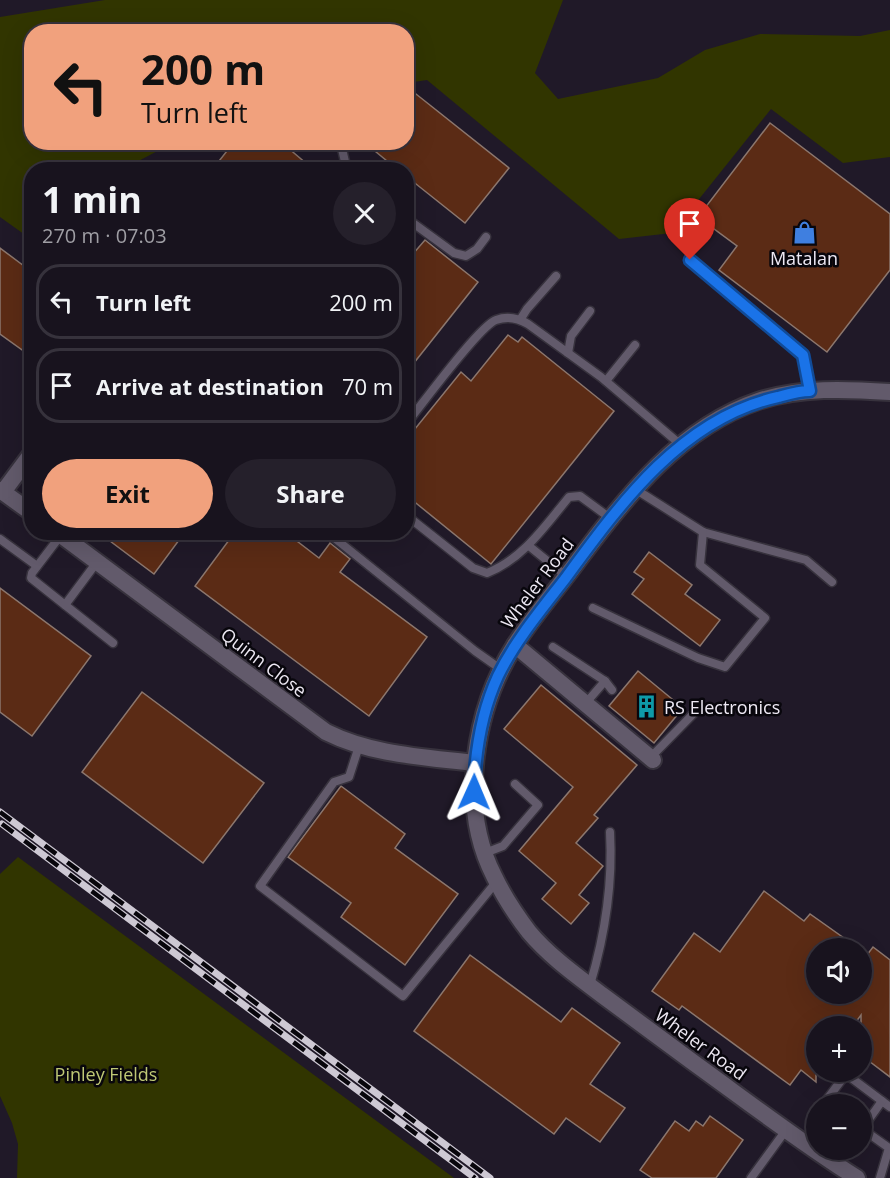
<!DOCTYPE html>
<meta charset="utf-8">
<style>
:root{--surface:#18131e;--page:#25202b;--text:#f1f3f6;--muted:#9f9ea4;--line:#36323c;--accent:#f1a17d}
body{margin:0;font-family:"Open Sans",sans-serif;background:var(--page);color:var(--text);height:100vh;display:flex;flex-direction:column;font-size:22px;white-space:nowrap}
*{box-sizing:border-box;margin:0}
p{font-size:20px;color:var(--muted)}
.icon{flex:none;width:33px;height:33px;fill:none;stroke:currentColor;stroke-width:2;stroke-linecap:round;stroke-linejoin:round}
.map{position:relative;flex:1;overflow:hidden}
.drawer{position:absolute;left:24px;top:162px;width:390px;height:378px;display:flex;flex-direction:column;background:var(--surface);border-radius:24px;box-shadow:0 6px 24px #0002,0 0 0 2px var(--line)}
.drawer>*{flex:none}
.hud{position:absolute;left:24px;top:24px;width:390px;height:126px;border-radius:24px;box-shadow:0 6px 24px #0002,0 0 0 2px var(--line);background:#f1a17d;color:#111;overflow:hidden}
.fabs{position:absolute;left:806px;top:938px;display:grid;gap:12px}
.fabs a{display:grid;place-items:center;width:66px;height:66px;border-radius:50%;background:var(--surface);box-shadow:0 6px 24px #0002,0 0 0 2px var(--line);font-size:30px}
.pin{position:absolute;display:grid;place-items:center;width:51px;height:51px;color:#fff;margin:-62px -26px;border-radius:50% 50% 50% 0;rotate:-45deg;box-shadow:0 0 6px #0007}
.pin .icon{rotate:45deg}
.me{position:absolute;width:66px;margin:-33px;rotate:1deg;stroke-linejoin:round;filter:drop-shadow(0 0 4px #0008)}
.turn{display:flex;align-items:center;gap:21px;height:126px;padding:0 18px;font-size:27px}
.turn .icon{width:78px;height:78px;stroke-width:2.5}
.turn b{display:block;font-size:42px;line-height:51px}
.round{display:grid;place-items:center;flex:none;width:63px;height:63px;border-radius:32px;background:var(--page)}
.overview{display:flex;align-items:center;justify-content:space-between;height:102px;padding:0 18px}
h1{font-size:36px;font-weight:700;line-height:45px}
.primary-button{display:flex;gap:12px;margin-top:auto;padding:12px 18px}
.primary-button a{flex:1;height:69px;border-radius:36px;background:var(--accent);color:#111;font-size:24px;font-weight:700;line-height:69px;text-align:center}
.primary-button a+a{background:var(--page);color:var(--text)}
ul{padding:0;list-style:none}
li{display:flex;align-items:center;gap:18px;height:75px;margin:0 12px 9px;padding:0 6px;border:3px solid var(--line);border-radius:24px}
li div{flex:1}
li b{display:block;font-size:22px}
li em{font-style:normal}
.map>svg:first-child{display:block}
.green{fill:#313500}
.building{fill:#5b2b15;stroke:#8c776e;stroke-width:1.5}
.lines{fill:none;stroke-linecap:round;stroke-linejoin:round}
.service-casing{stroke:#37323d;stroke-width:11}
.minor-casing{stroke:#37323d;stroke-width:20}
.service{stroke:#625a6b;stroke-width:8}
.minor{stroke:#625a6b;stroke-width:16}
.rail-casing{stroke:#cdc8d3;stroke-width:7}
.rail{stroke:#08060c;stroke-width:4.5;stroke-dasharray:14;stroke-linecap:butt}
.route-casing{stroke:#114b97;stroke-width:15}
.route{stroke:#1a73e8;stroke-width:10}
.labels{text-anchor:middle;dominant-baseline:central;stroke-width:5;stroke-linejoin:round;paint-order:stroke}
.poi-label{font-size:18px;fill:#ede8f3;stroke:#08060c}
.street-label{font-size:18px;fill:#ede8f3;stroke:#08060c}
.park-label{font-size:18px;fill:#bfc875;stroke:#08060c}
</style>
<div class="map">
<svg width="890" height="1178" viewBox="0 0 890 1178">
<rect width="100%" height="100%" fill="#201928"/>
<!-- green -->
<g class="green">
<path d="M 105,0 L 563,0 L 535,73 L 558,99 L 658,78 L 705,50 L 760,34 L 860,36 L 890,30 L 890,157 L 843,163 L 771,109 L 672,233 L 619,239 L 427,80 L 407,83 L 406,32 L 32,32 L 32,142 L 173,143 L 123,169 L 32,170 L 31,234 L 28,237 L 0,217 L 0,17 Z"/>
<path d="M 18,857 L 454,1178 L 17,1178 L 18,1144 L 12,1123 L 0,1096 L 0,874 Z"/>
</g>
<!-- building -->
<g class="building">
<path d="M 416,94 L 509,168 L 465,223 L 406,176 L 406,170 L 398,170 L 364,142 L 406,142 L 406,106 Z"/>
<path d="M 770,123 L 890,214 L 890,270 L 827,352 L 719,270 L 737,246 L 698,217 Z"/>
<path d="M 234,142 L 281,142 L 314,170 L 212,170 Z"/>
<path d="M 425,240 L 478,282 L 406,373 L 406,262 Z"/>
<path d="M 0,248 L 32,272 L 32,357 L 0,334 Z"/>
<path d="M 508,335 L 518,342 L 522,337 L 614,411 L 491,564 L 406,495 L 406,440 L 461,372 L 471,381 Z"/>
<path d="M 98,532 L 185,532 L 154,574 Z"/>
<path d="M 235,532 L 285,532 L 319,558 L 330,543 L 350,559 L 340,572 L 427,637 L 369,716 L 195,586 Z"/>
<path d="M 649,552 L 692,585 L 685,594 L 720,620 L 700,646 L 632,594 L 644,579 L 634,572 Z"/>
<path d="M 0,588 L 91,656 L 32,736 L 0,712 Z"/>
<path d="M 638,671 L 683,708 L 654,743 L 609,706 Z"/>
<path d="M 541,685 L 637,765 L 594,815 L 598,818 L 576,843 L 603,866 L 579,895 L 589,903 L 571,924 L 542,899 L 556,883 L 519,851 L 573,787 L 504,729 Z"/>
<path d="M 142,692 L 264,783 L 203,863 L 82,772 Z"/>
<path d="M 341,786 L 405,834 L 395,848 L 458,894 L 405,965 L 341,917 L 351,903 L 288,857 Z"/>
<path d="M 764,891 L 804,921 L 810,914 L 858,948 L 816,948 L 816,993 L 861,993 L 861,951 L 867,955 L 873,947 L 890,960 L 890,1077 L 861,1055 L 861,1015 L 853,1026 L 816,1026 L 816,1082 L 801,1070 L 790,1085 L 682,1006 L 679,1010 L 652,991 L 694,933 L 720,952 Z"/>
<path d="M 470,955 L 561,1022 L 572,1008 L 620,1043 L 590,1084 L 625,1108 L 600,1142 L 566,1118 L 554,1134 L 414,1031 Z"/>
<path d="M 710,1116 L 743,1140 L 716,1178 L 652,1178 L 640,1170 L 675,1121 L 689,1131 L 696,1121 L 703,1126 Z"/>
</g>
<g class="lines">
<defs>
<g id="service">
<path d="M 347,142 L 342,149 L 347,170"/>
<path d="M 406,218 L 454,253 L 466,256 L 477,249 L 486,237"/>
<path d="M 690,260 L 803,355 L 810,391"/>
<path d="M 520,320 L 527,309 L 556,276"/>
<path d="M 568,353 L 571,336 L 590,311"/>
<path d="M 606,381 L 635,345"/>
<path d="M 406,424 C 421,406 479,326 496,320 C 507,316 518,318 528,324 L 601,377 L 681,445"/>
<path d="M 635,489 L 703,532 L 806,560 L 832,582"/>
<path d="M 406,515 L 473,568 L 487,573 C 523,559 545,526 569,497 L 580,496 L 610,518"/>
<path d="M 327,532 L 475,651 L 502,670"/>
<path d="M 61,535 L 32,573 L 31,578 L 65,605"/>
<path d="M 0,539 L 37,566"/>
<path d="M 529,546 L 566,576"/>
<path d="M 97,562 L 65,605 L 113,643"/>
<path d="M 593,608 L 698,658 L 725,667 L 765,618 L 700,565 L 703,532"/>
<path d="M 553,647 L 605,681 L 612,690"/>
<path d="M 585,704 L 605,681"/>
<path d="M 359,746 L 349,777 L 334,782 L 260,886 L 403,996 L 497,881"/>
<path d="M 650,758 L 700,707"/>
<path d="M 485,853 L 503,846 L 538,805 L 515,784"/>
<path d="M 590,985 C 605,935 613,885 610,832"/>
<path d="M 828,1104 L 825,1102 L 846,1074 L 890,1107"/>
<path d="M 861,1128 L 889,1148 L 880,1178"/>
<path d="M 862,1129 L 882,1101"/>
<path d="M 751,1178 L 786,1130"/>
</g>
<g id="minor">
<path d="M 0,490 L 32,513"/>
<path d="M 3,492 L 32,453"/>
<path d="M 57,532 L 326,732 C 372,755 424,757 474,763"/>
<path d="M 515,645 L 653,760"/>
<path d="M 857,1178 C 800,1142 748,1102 694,1063 C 663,1040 633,1018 602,995 C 577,976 549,956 529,932 C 516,915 503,895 494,876 C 458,806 474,709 515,645 C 534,615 559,587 580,558 C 627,495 681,427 758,401 C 801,387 846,389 890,392"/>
</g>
</defs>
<!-- service casing -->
<use href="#service" class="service-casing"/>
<!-- minor casing -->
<use href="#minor" class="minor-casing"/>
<!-- service -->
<use href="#service" class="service"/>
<!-- minor -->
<use href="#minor" class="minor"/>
<defs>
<g id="rail">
<path d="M 0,812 L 490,1178"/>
<path d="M 2,824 L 475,1178"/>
</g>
</defs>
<!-- rail casing -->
<use href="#rail" class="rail-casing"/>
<!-- rail -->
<use href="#rail" class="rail"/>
</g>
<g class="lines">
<defs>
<path id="route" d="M 474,792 C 475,752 481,713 498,676 C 515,641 541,610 565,579 C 620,504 682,418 778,397 C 789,394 799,391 810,391 L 803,355 L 690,260"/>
</defs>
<!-- route casing -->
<use href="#route" class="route-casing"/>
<!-- route -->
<use href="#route" class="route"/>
</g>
<!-- icons -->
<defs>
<symbol id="shop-bare" viewBox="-9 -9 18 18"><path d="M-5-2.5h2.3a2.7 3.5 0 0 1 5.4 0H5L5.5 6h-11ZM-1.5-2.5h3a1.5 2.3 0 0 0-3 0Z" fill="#3f7fe0" stroke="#08060c" stroke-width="2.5" paint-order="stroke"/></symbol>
<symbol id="building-bare" viewBox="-9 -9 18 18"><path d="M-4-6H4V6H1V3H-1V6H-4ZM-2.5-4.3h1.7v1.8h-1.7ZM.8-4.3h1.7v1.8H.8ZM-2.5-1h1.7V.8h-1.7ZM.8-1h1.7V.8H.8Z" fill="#0f9aa8" stroke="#08060c" stroke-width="2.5" paint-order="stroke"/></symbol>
</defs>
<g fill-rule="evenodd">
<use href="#shop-bare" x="788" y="216" width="33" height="33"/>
<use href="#building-bare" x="630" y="690" width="33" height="33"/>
</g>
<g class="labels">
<!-- poi labels -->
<g class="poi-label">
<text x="804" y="258">Matalan</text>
<text x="664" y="707" text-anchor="start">RS Electronics</text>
</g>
<!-- street labels -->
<g class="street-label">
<text transform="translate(537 583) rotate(-53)">Wheler Road</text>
<text transform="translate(264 662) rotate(37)">Quinn Close</text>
<text transform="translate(701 1044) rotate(36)">Wheler Road</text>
</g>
<!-- park labels -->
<g class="park-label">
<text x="106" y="1074">Pinley Fields</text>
</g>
</g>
</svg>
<div class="fabs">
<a><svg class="icon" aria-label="sound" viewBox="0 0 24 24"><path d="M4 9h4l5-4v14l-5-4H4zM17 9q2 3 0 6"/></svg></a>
<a>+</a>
<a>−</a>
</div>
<div class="pin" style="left:690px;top:260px;background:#d93025"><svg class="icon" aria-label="arrive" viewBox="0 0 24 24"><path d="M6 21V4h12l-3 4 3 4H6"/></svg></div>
<svg class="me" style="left:474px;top:792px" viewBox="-20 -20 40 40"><path d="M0-17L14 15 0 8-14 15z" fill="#1a73e8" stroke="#fff" stroke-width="4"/></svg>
<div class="hud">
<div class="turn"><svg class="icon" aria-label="left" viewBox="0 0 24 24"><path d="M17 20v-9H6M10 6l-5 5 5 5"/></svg><div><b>200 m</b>Turn left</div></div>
</div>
<section class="drawer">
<div class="overview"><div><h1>1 min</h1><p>270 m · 07:03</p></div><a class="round"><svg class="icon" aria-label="close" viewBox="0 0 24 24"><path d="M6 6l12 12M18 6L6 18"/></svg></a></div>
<ul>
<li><svg class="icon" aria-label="left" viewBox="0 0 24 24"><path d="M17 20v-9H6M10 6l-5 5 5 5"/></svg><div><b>Turn left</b></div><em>200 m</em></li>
<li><svg class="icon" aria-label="arrive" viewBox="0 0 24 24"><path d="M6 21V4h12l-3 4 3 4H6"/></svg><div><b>Arrive at destination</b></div><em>70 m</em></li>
</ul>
<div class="primary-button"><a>Exit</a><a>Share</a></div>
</section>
</div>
